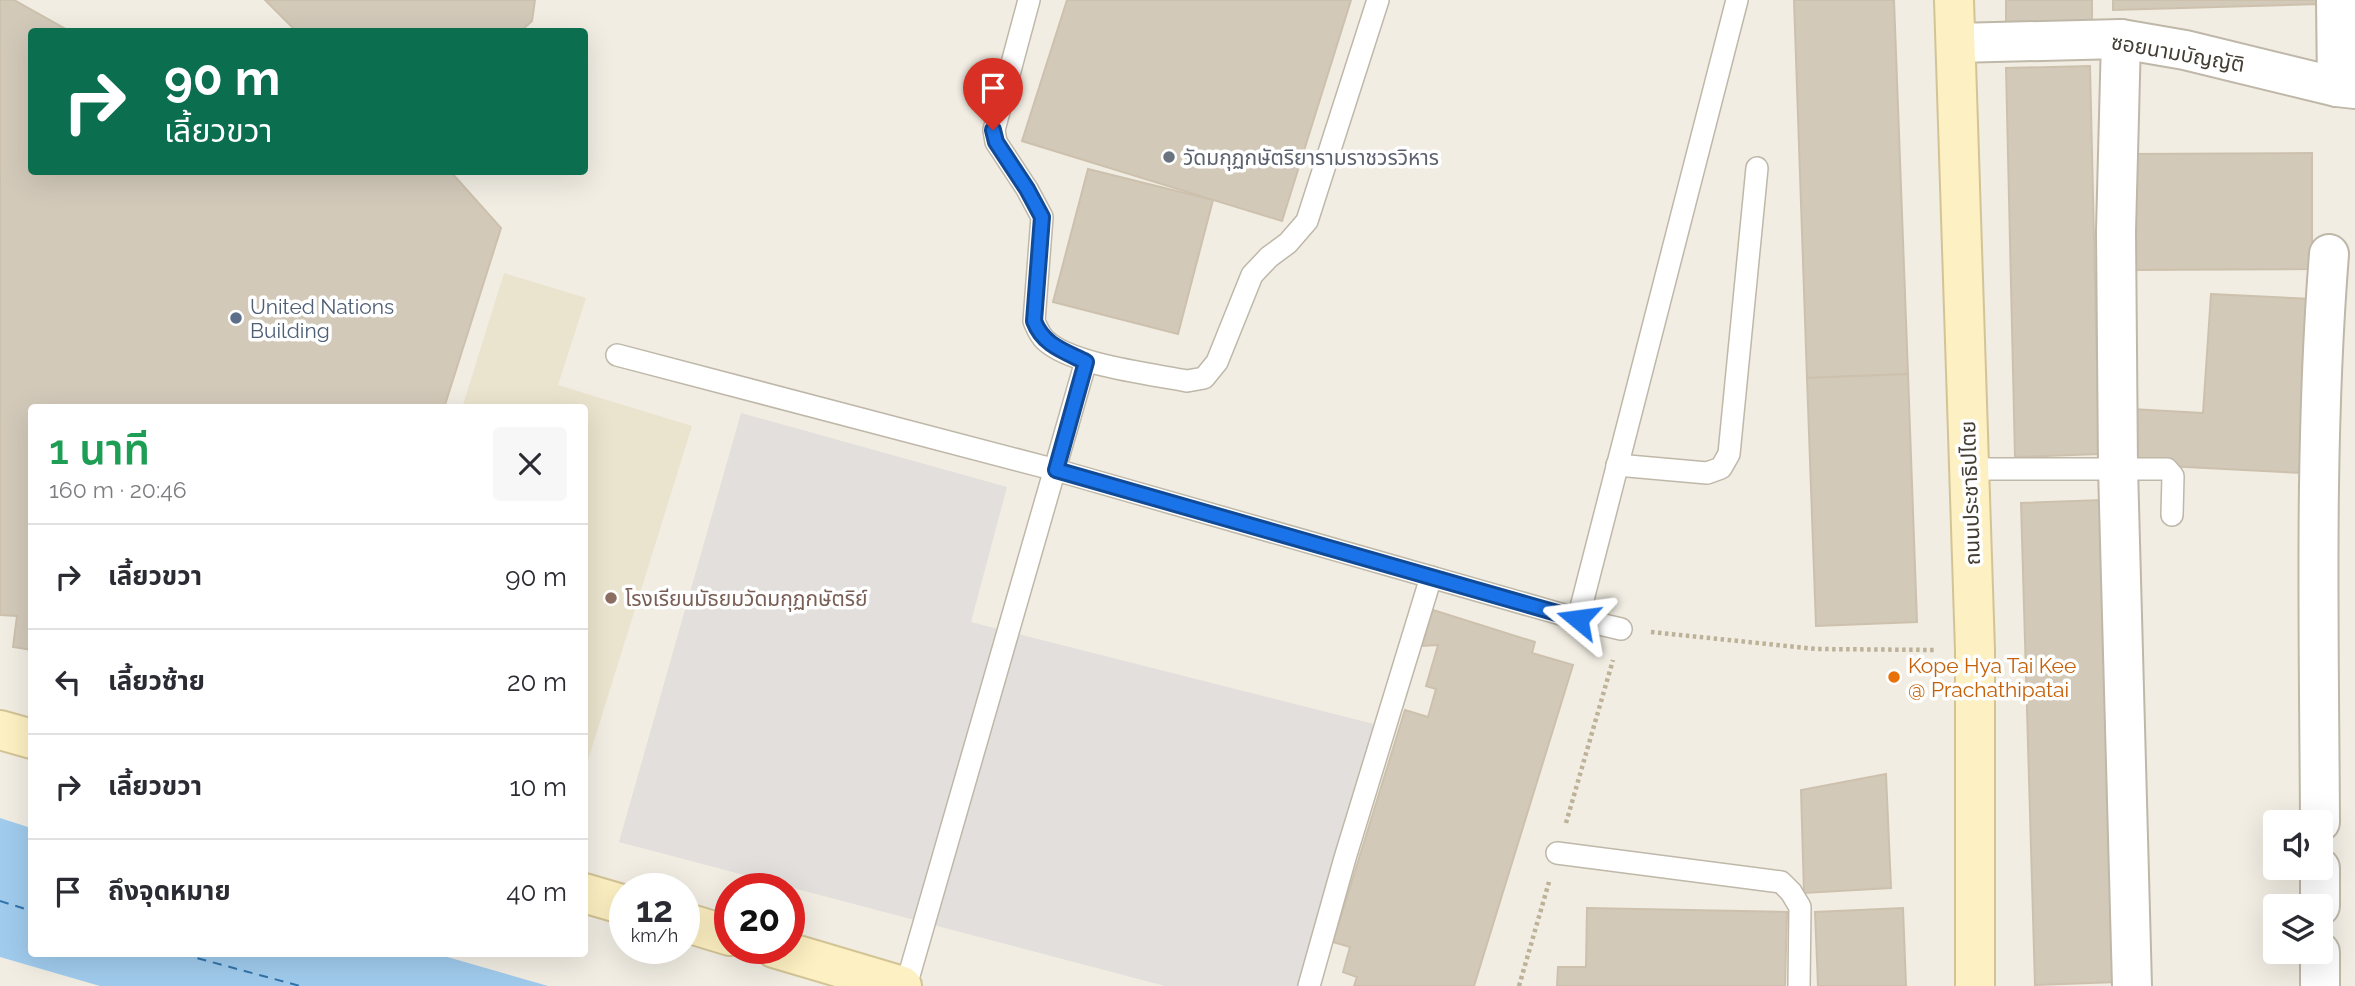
<!DOCTYPE html>
<html lang="th">
<meta charset="utf-8">
<style>
:root{--surface:#fff;--page:#f7f7f7;--text:#2b2b33;--muted:#7c7c81;--line:#e1e1e2}
body{margin:0;font-family:Raleway,"Noto Sans Thai",sans-serif;background:var(--page);color:var(--text);height:100vh;display:flex;flex-direction:column;font-size:26px;white-space:nowrap}
*{box-sizing:border-box;margin:0}
p{font-size:23px;color:var(--muted)}
.icon{flex:none;width:38px;height:38px;fill:none;stroke:currentColor;stroke-width:2;stroke-linecap:round;stroke-linejoin:round}
.map{position:relative;flex:1;overflow:hidden}
.details{position:absolute;left:28px;top:404px;width:560px;height:553px;display:flex;flex-direction:column;background:var(--surface);border-radius:7px;box-shadow:0 7px 28px #0002}
.details>*{flex:none}
.banner{position:absolute;left:28px;top:28px;width:560px;height:147px;border-radius:7px;box-shadow:0 7px 28px #0002;background:#0b6e4f;color:#fff;overflow:hidden}
.buttons{position:absolute;left:2263px;top:810px;display:grid;gap:14px}
.buttons a{display:grid;place-items:center;width:70px;height:70px;border-radius:7px;background:var(--surface);box-shadow:0 7px 28px #0002;font-size:35px}
.speed{position:absolute;left:609px;top:873px;display:flex;gap:14px;font-size:35px;font-weight:700;text-align:center}
.speed>*{display:grid;place-content:center;width:91px;height:91px;border-radius:50%;background:var(--surface);box-shadow:0 7px 28px #0002;line-height:1}
.speed small{font-size:18px;font-weight:400}
.speed .limit{border:10px solid #d22;background:#fff;color:#111}
.pin{position:absolute;display:grid;place-items:center;width:60px;height:60px;color:#fff;margin:-72px -30px;border-radius:50% 50% 50% 0;rotate:-45deg;box-shadow:0 0 7px #0007}
.pin .icon{rotate:45deg}
.me{position:absolute;width:77px;margin:-38px;rotate:286deg;stroke-linejoin:round;filter:drop-shadow(0 0 5px #0008)}
.turn{display:flex;align-items:center;gap:24px;height:147px;padding:0 21px;font-size:32px}
.turn .icon{width:91px;height:91px;stroke-width:2.5}
.turn b{display:block;font-size:49px;line-height:60px}
.round{display:grid;place-items:center;flex:none;width:74px;height:74px;border-radius:7px;background:var(--page)}
.overview{display:flex;align-items:center;justify-content:space-between;height:119px;padding:0 21px}
h1{font-size:42px;font-weight:600;line-height:52px;color:#1e9e55}
ul{padding:0;list-style:none}
li{display:flex;align-items:center;gap:21px;height:105px;padding:0 21px;border-top:2px solid var(--line)}
li div{flex:1}
li b{display:block;font-size:26px}
li em{font-style:normal}
.map>svg:first-child{display:block}
.education{fill:#eae3cd}
.parking{fill:#e2dfdc}
.water{fill:#a0cbed}
.lines{fill:none;stroke-linecap:round;stroke-linejoin:round}
.ferry{stroke:#3174aa;stroke-width:2;stroke-dasharray:9 7;stroke-linecap:butt}
.building{fill:#d2c9b9;stroke:#cdc1ad;stroke-width:2}
.service-casing{stroke:#bfb8a9;stroke-width:24}
.minor-casing{stroke:#bfb8a9;stroke-width:42}
.secondary-casing{stroke:#d3c496;stroke-width:42}
.path{stroke:#bdb198;stroke-width:4.5;stroke-dasharray:3.5 3.5;stroke-linecap:butt}
.service{stroke:#fff;stroke-width:21}
.minor{stroke:#fff;stroke-width:38}
.secondary{stroke:#fdf0c2;stroke-width:38}
.route-casing{stroke:#114b97;stroke-width:18}
.route{stroke:#1a73e8;stroke-width:12}
.worship-dot{fill:#6b7280;stroke:#fff;stroke-width:2.5}
.service-dot{fill:#5c6f8a;stroke:#fff;stroke-width:2.5}
.education-dot{fill:#8d6e63;stroke:#fff;stroke-width:2.5}
.food-dot{fill:#e8710a;stroke:#fff;stroke-width:2.5}
.labels{text-anchor:middle;dominant-baseline:central;stroke-width:7;stroke-linejoin:round;paint-order:stroke}
.street-label{font-size:21px;fill:#433d34;stroke:#fff}
.worship-label{font-size:21px;fill:#5b616d;stroke:#fff;text-anchor:start}
.service-label{font-size:21px;fill:#4e5e75;stroke:#fff;text-anchor:start}
.education-label{font-size:21px;fill:#785e54;stroke:#fff;text-anchor:start}
.food-label{font-size:21px;fill:#c56008;stroke:#fff;text-anchor:start}
</style>
<div class="map">
<svg width="2355" height="986" viewBox="0 0 2355 986">
<rect width="100%" height="100%" fill="#f1ede3"/>
<!-- education -->
<path class="education" d="M 504,273 L 586,298 L 558,385 L 692,426 L 585,770 L 584,408 L 462,408 Z"/>
<!-- parking -->
<path class="parking" d="M 741,413 L 1007,487 L 971,622 L 1374,724 L 1302,986 L 1165,986 L 619,842 Z"/>
<!-- water -->
<path class="water" d="M 0,818 L 31,828 L 32,954 L 437,954 L 548,986 L 100,986 L 0,957 Z"/>
<g class="lines">
<!-- ferry -->
<g class="ferry">
<path d="M 0,901 L 32,911"/>
<path d="M 182,954 L 300,986"/>
</g>
</g>
<!-- building -->
<g class="building">
<path d="M 0,0 L 14,0 L 71,32 L 32,32 L 32,172 L 451,172 L 501,228 L 444,408 L 32,408 L 32,650 L 13,647 L 17,616 L 0,615 Z"/>
<path d="M 265,0 L 535,0 L 532,21 L 520,32 L 297,32 Z"/>
<path d="M 1067,0 L 1351,0 L 1282,221 L 1022,141 Z"/>
<path d="M 1794,0 L 1894,0 L 1908,374 L 1807,378 Z"/>
<path d="M 2006,0 L 2092,0 L 2092,20 L 2006,22 Z"/>
<path d="M 2113,0 L 2321,0 L 2321,4 L 2113,10 Z"/>
<path d="M 2090,66 L 2099,454 L 2015,457 L 2006,68 Z"/>
<path d="M 2312,153 L 2312,269 L 2126,270 L 2126,154 Z"/>
<path d="M 1088,169 L 1213,200 L 1178,334 L 1053,302 Z"/>
<path d="M 2211,294 L 2312,299 L 2302,473 L 2128,464 L 2132,409 L 2203,413 Z"/>
<path d="M 1908,374 L 1917,622 L 1816,626 L 1807,378 Z"/>
<path d="M 2103,500 L 2117,982 L 2035,985 L 2021,503 Z"/>
<path d="M 1433,610 L 1535,642 L 1532,653 L 1573,665 L 1474,986 L 1354,986 L 1357,977 L 1343,972 L 1350,947 L 1333,942 L 1405,710 L 1428,717 L 1436,689 L 1426,686 L 1438,645 L 1422,646 Z"/>
<path d="M 1886,774 L 1891,888 L 1804,893 L 1801,790 Z"/>
<path d="M 1587,908 L 1787,912 L 1785,986 L 1557,986 L 1558,967 L 1586,967 Z"/>
<path d="M 1903,908 L 1906,986 L 1818,986 L 1815,912 Z"/>
</g>
<g class="lines">
<defs>
<g id="service">
<path d="M 1029,0 L 994,130 L 996,142 L 1027,189 L 1042,217 L 1034,321 C 1037,328 1039,334 1045,340 C 1071,365 1151,374 1187,381 L 1204,378 L 1217,362 L 1252,275 L 1269,257 L 1288,243 L 1307,221 L 1378,0"/>
<path d="M 617,355 L 1056,470 L 1578,619 L 1621,629"/>
<path d="M 1617,465 L 1707,473 L 1721,468 L 1729,454 L 1757,168"/>
<path d="M 1969,469 L 2167,469 L 2173,476 L 2172,515"/>
<path d="M 1578,619 L 1737,0"/>
<path d="M 1557,853 L 1781,882 L 1791,892 L 1800,907 L 1799,986"/>
<path d="M 906,986 L 1086,361"/>
<path d="M 1309,986 L 1345,858 L 1431,577"/>
</g>
<g id="minor">
<path d="M 2336,0 L 2337,87"/>
<path d="M 2121,39 L 2116,231 L 2118,468 L 2132,986"/>
<path d="M 1956,43 L 2121,39 L 2185,50 L 2337,87 L 2355,89"/>
<path d="M 2320,822 C 2319,633 2314,443 2329,254"/>
<path d="M 2320,868 L 2320,906"/>
<path d="M 2320,952 L 2320,986"/>
</g>
<g id="secondary">
<path d="M 1954,0 L 1975,651 L 1975,986"/>
<path d="M 0,730 L 32,739"/>
<path d="M 584,893 L 625,905"/>
<path d="M 684,922 L 730,936"/>
<path d="M 774,948 L 902,986"/>
</g>
</defs>
<!-- service casing -->
<use href="#service" class="service-casing"/>
<!-- minor casing -->
<use href="#minor" class="minor-casing"/>
<!-- secondary casing -->
<use href="#secondary" class="secondary-casing"/>
<!-- path -->
<g class="path">
<path d="M 1651,632 L 1816,649 L 1935,650"/>
<path d="M 1566,823 L 1613,660"/>
<path d="M 1519,986 L 1549,882"/>
</g>
<!-- service -->
<use href="#service" class="service"/>
<!-- minor -->
<use href="#minor" class="minor"/>
<!-- secondary -->
<use href="#secondary" class="secondary"/>
</g>
<g class="lines">
<defs>
<path id="route" d="M 993,130 L 996,142 L 1027,189 L 1042,217 L 1034,321 C 1043,345 1064,351 1086,362 L 1056,470 L 1578,619"/>
</defs>
<!-- route casing -->
<use href="#route" class="route-casing"/>
<!-- route -->
<use href="#route" class="route"/>
</g>
<!-- markers -->
<circle class="worship-dot" cx="1169" cy="157" r="7"/>
<circle class="service-dot" cx="236" cy="318" r="7"/>
<circle class="education-dot" cx="611" cy="598" r="7"/>
<circle class="food-dot" cx="1894" cy="677" r="7"/>
<g class="labels">
<!-- street labels -->
<g class="street-label">
<text transform="translate(2178 53) rotate(10)">ซอยนามบัญญัติ</text>
<text transform="translate(1970 493) rotate(-92)">ถนนประชาธิปไตย</text>
</g>
<!-- worship labels -->
<g class="worship-label">
<text x="1183" y="157">วัดมกุฏกษัตริยารามราชวรวิหาร</text>
</g>
<!-- service labels -->
<g class="service-label">
<text x="250" y="306">United Nations<tspan x="250" dy="24">Building</tspan></text>
</g>
<!-- education labels -->
<g class="education-label">
<text x="625" y="598">โรงเรียนมัธยมวัดมกุฏกษัตริย์</text>
</g>
<!-- food labels -->
<g class="food-label">
<text x="1908" y="665">Kope Hya Tai Kee<tspan x="1908" dy="24">@ Prachathipatai</tspan></text>
</g>
</g>
</svg>
<div class="buttons">
<a><svg class="icon" aria-label="sound" viewBox="0 0 24 24"><path d="M4 9h4l5-4v14l-5-4H4zM17 9q2 3 0 6"/></svg></a>
<a><svg class="icon" aria-label="layers" viewBox="0 0 24 24"><path d="M12 4l9 5-9 5-9-5zM3 14l9 5 9-5"/></svg></a>
</div>
<div class="speed"><div>12<small>km/h</small></div><div class="limit">20</div></div>
<div class="pin" style="left:993px;top:130px;background:#d93025"><svg class="icon" aria-label="arrive" viewBox="0 0 24 24"><path d="M6 21V4h12l-3 4 3 4H6"/></svg></div>
<svg class="me" style="left:1578px;top:619px" viewBox="-20 -20 40 40"><path d="M0-17L14 15 0 8-14 15z" fill="#1a73e8" stroke="#fff" stroke-width="4"/></svg>
<div class="banner">
<div class="turn"><svg class="icon" aria-label="right" viewBox="0 0 24 24"><path d="M7 20v-9h11M14 6l5 5-5 5"/></svg><div><b>90 m</b>เลี้ยวขวา</div></div>
</div>
<section class="details">
<div class="overview"><div><h1>1 นาที</h1><p>160 m · 20:46</p></div><a class="round"><svg class="icon" aria-label="close" viewBox="0 0 24 24"><path d="M6 6l12 12M18 6L6 18"/></svg></a></div>
<ul>
<li><svg class="icon" aria-label="right" viewBox="0 0 24 24"><path d="M7 20v-9h11M14 6l5 5-5 5"/></svg><div><b>เลี้ยวขวา</b></div><em>90 m</em></li>
<li><svg class="icon" aria-label="left" viewBox="0 0 24 24"><path d="M17 20v-9H6M10 6l-5 5 5 5"/></svg><div><b>เลี้ยวซ้าย</b></div><em>20 m</em></li>
<li><svg class="icon" aria-label="right" viewBox="0 0 24 24"><path d="M7 20v-9h11M14 6l5 5-5 5"/></svg><div><b>เลี้ยวขวา</b></div><em>10 m</em></li>
<li><svg class="icon" aria-label="arrive" viewBox="0 0 24 24"><path d="M6 21V4h12l-3 4 3 4H6"/></svg><div><b>ถึงจุดหมาย</b></div><em>40 m</em></li>
</ul>
</section>
</div>
